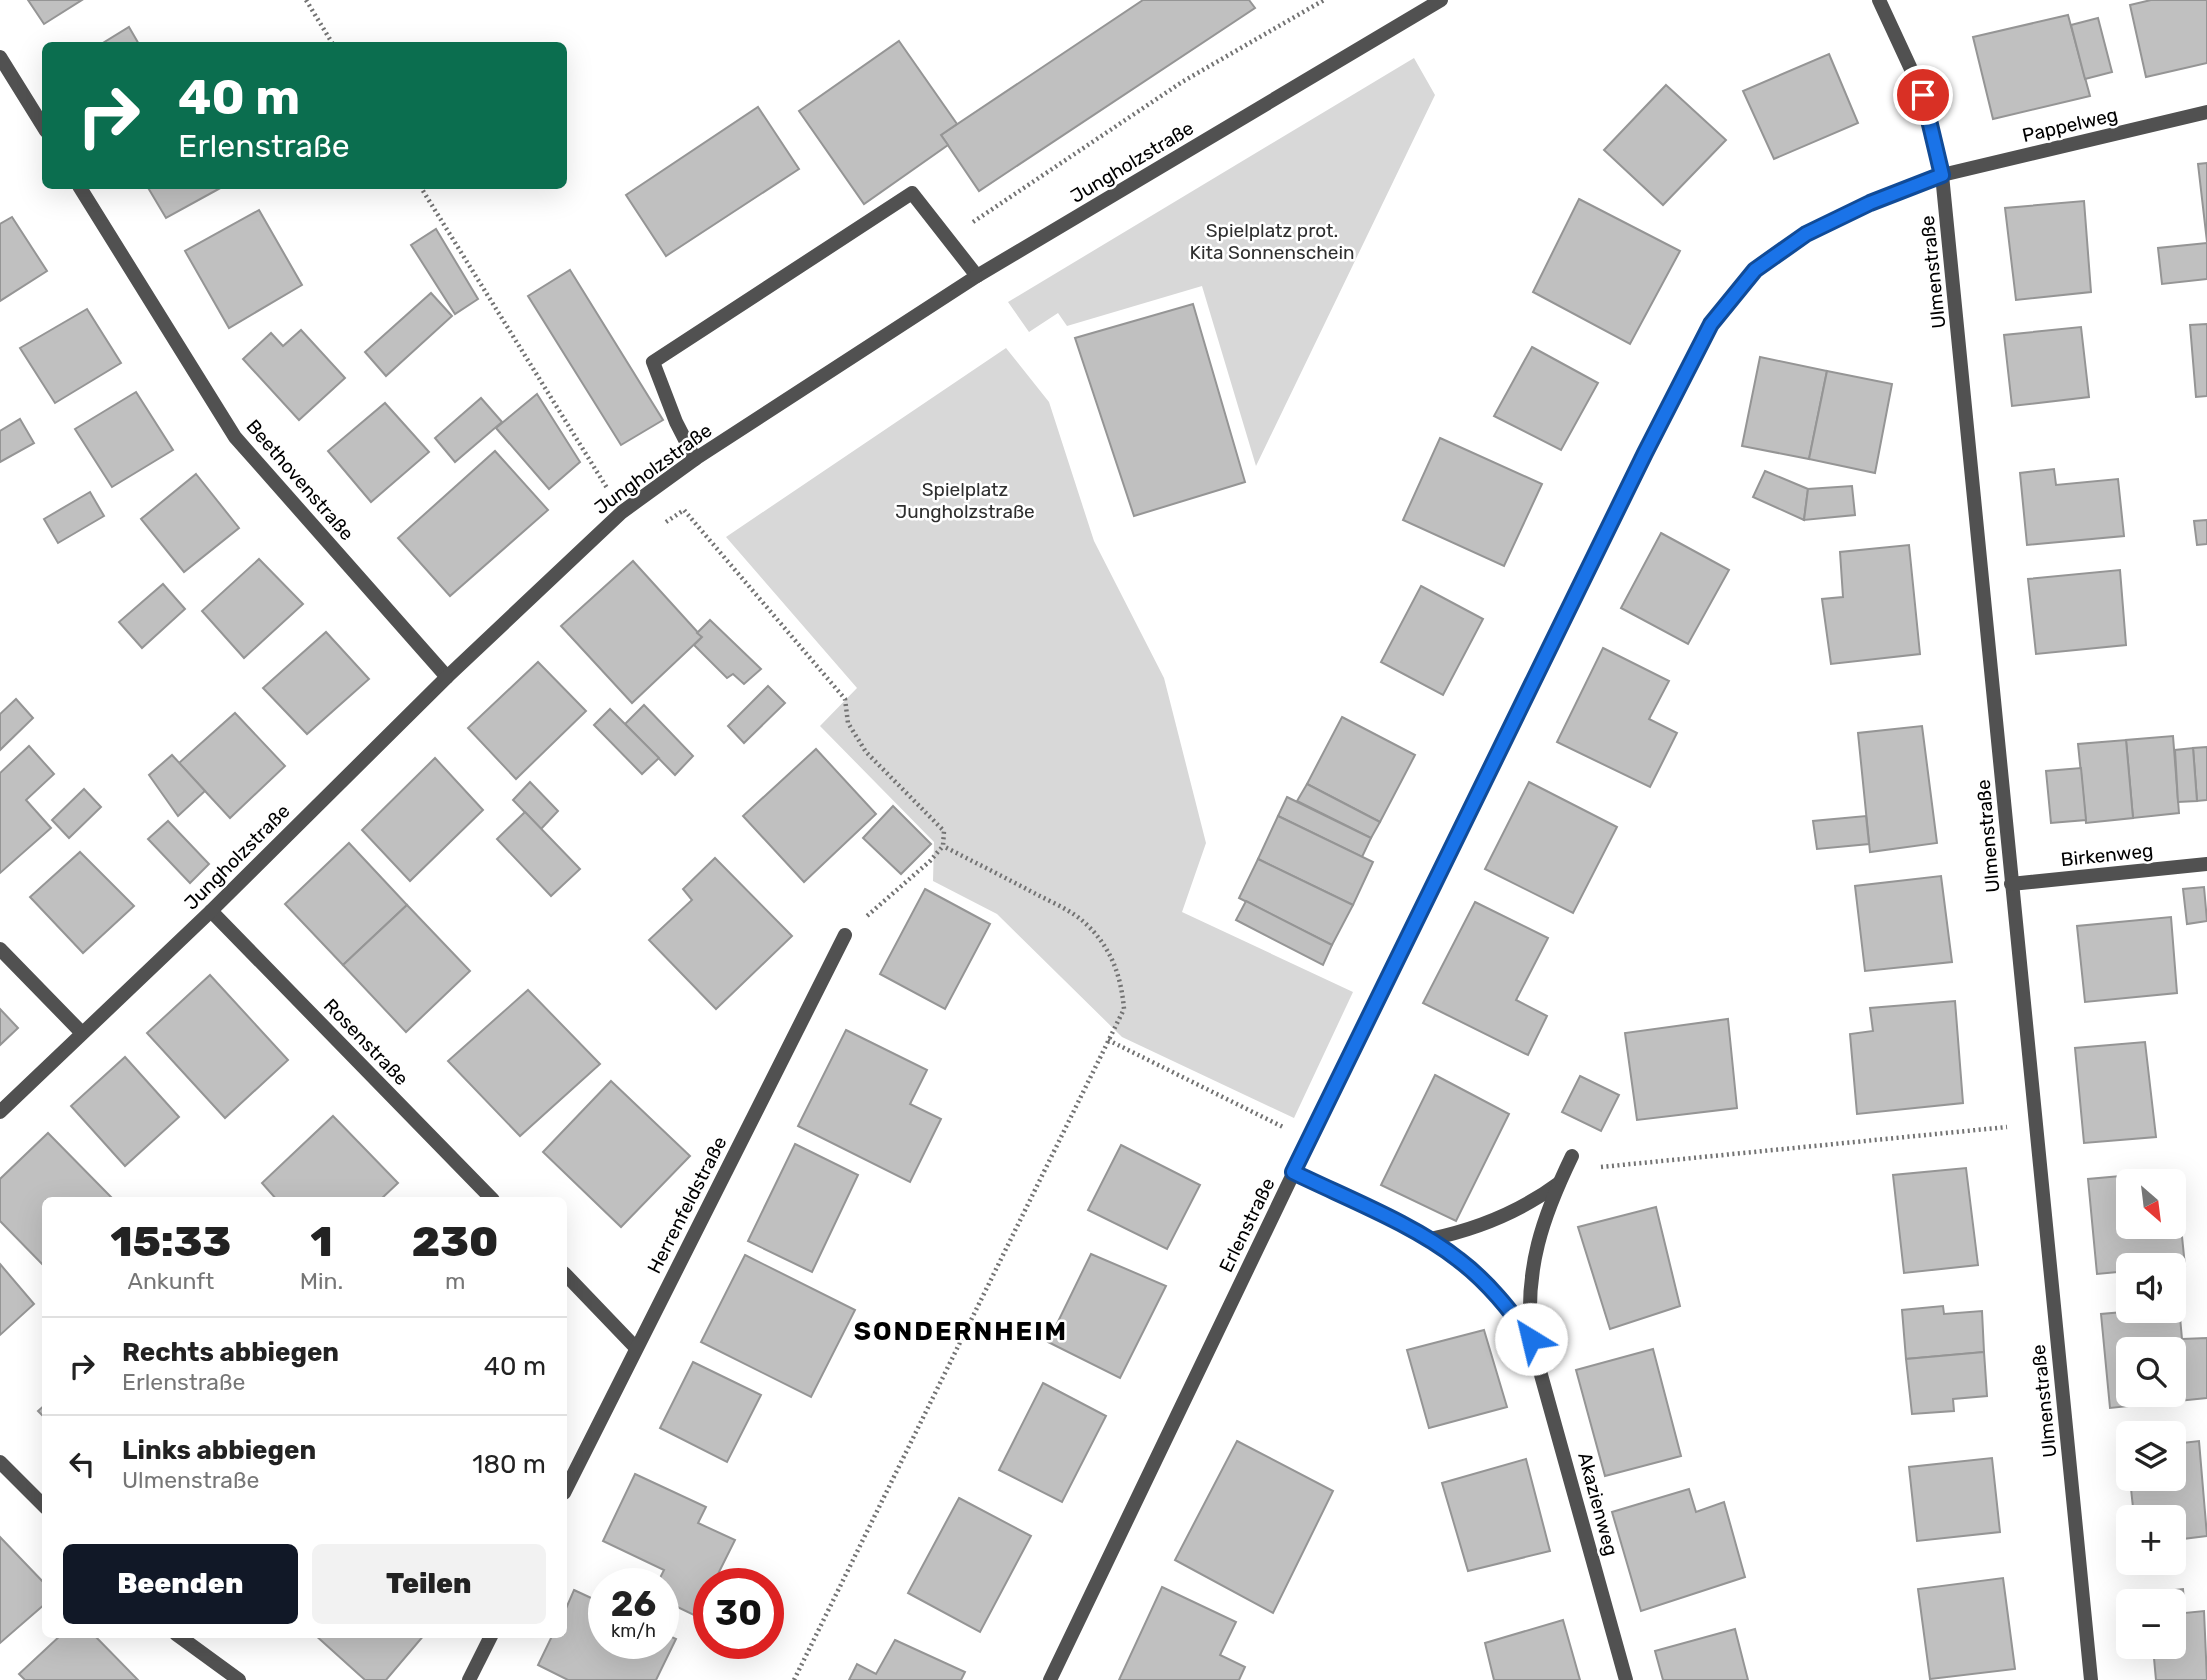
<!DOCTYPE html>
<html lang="de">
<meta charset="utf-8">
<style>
:root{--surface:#fff;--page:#f2f2f2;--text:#222;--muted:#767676;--line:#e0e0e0;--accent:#111827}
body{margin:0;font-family:Rubik,sans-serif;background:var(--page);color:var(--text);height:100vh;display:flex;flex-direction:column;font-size:26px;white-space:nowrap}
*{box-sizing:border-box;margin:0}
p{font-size:23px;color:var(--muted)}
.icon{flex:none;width:38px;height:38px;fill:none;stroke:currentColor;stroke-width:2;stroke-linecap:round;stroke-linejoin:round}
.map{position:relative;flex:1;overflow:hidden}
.sheet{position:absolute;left:42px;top:1197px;width:525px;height:441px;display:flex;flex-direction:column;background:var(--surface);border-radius:10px;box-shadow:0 7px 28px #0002}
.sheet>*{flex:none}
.guide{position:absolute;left:42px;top:42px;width:525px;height:147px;border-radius:10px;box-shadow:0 7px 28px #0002;background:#0b6e4f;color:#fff;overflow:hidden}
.needle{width:46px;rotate:152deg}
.buttons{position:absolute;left:2116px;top:1169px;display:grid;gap:14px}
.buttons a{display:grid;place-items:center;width:70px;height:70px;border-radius:10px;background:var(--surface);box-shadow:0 7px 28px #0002;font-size:35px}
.speed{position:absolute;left:588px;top:1568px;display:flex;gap:14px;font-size:35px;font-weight:700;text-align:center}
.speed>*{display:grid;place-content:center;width:91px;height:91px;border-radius:50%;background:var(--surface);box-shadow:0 7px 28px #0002;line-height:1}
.speed small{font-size:18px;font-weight:400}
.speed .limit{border:10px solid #d22;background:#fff;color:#111}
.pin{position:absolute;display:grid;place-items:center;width:60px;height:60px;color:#fff;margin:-30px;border:4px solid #fff;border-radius:50%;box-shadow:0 2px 7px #0007}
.me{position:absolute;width:77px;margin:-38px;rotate:324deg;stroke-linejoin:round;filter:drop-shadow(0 0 5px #0008)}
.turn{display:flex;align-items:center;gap:24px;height:147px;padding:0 21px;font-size:32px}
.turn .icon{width:91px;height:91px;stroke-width:2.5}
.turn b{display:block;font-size:49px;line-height:60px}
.eta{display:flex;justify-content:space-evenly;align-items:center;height:119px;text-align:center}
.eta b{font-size:42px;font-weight:800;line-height:49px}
.button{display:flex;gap:14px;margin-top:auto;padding:14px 21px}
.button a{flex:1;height:80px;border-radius:10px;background:var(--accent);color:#fff;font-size:28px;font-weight:800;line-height:80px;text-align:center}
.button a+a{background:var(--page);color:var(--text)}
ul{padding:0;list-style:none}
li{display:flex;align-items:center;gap:21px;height:98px;padding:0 21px;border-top:2px solid var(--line)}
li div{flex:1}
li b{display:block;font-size:26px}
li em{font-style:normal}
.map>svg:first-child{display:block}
.green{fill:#d8d8d8}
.building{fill:#c0c0c0;stroke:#959595;stroke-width:2;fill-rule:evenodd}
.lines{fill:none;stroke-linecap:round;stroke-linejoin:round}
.path{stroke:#737373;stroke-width:4.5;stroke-dasharray:2 3.5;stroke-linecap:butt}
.service{stroke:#515151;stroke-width:14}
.minor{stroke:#515151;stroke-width:14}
.route-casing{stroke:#114b97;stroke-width:18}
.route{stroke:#1a73e8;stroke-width:12}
.labels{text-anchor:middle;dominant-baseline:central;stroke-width:5;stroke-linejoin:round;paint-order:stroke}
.street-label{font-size:19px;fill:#000;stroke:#fff}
.park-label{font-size:19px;fill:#2f2f2f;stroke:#fff}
.district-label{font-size:26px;font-weight:bold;letter-spacing:2px;fill:#000;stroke:#fff}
</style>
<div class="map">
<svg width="2207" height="1680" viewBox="0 0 2207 1680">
<rect width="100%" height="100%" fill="#fff"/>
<!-- green -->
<g class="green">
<path d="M 1414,58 L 1435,95 L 1256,466 L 1202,286 L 1067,326 L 1058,313 L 1029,332 L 1008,302 Z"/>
<path d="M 1006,348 L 1049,402 L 1094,541 L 1164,678 L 1206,843 L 1182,912 L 1353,992 L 1294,1118 L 1122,1037 L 997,914 L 933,881 L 934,842 L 820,726 L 857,688 L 726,537 Z"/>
</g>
<!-- building -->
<g class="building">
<path d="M 28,0 L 82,0 L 44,24 Z"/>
<path d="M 1143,0 L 1249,0 L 1255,8 L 979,191 L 941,135 Z"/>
<path d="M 2151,0 L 2207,0 L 2207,63 L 2146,77 L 2130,5 Z"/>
<path d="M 2068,15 L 2090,96 L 1993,119 L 1973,37 Z"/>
<path d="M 2098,18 L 2112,72 L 2085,79 L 2071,25 Z"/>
<path d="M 129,27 L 140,46 L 98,46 Z"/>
<path d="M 899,41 L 957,124 L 941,135 L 948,145 L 864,204 L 799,111 Z"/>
<path d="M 1829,54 L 1858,123 L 1774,159 L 1743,91 Z"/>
<path d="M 1666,85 L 1726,140 L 1663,205 L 1604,150 Z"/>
<path d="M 758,107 L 799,169 L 666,256 L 626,195 Z"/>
<path d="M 2207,163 L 2207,242 L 2198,164 Z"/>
<path d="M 147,186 L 224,186 L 166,218 Z"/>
<path d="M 1579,199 L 1680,251 L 1630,344 L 1533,292 Z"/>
<path d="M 2084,201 L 2091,292 L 2016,300 L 2005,208 Z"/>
<path d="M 259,210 L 302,285 L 229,328 L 185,251 Z"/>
<path d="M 12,217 L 47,271 L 0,301 L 0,224 Z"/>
<path d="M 436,229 L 478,299 L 455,314 L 411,245 Z"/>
<path d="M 2207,243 L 2207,279 L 2162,284 L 2158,248 Z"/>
<path d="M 570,270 L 663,420 L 621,445 L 528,296 Z"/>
<path d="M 431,293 L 452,316 L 386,376 L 365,352 Z"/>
<path d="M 1193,304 L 1245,482 L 1134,516 L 1075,338 Z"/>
<path d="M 87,309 L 121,363 L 55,403 L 20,348 Z"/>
<path d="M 2207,324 L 2207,396 L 2196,397 L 2190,325 Z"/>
<path d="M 2081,327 L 2089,397 L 2012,406 L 2004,335 Z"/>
<path d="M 301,330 L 345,378 L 299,420 L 243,359 L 271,333 L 283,346 Z"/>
<path d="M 1532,347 L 1598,383 L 1561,450 L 1494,416 Z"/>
<path d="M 1760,357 L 1827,371 L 1809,459 L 1742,446 Z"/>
<path d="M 1827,371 L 1892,384 L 1875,473 L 1809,459 Z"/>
<path d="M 136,392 L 173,450 L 112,487 L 75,429 Z"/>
<path d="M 537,394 L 580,462 L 549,489 L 496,428 Z"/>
<path d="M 481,398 L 502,422 L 455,462 L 435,438 Z"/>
<path d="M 385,403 L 429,452 L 371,502 L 328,451 Z"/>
<path d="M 20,419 L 34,443 L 0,462 L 0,431 Z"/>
<path d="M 1440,438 L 1542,484 L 1504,566 L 1403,520 Z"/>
<path d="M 495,451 L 548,510 L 450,596 L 398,538 Z"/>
<path d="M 2054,469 L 2056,485 L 2118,479 L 2124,536 L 2027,545 L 2020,473 Z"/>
<path d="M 1765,471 L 1808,489 L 1804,520 L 1753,497 Z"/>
<path d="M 196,474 L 239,528 L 184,572 L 141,519 Z"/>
<path d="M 1852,486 L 1855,515 L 1804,520 L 1808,489 Z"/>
<path d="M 90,492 L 104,516 L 58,543 L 44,519 Z"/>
<path d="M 2207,520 L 2207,544 L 2197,545 L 2194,521 Z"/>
<path d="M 1661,533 L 1729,570 L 1688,644 L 1621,608 Z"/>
<path d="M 1909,545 L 1920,654 L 1831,664 L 1822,599 L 1843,597 L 1840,552 Z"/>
<path d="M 259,559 L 303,604 L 244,658 L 202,611 Z"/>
<path d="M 633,561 L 702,637 L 632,703 L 561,626 Z"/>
<path d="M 2120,570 L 2126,645 L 2036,654 L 2028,579 Z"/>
<path d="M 163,584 L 185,609 L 142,648 L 119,622 Z"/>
<path d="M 1421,586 L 1483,619 L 1443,695 L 1381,662 Z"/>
<path d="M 710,620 L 761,669 L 744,684 L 733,674 L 727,678 L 694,645 L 702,637 L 697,633 Z"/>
<path d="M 326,632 L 369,679 L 307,734 L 263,688 Z"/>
<path d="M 1603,648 L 1669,681 L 1649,719 L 1677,733 L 1650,787 L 1557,742 Z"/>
<path d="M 538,662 L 586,711 L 516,779 L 468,728 Z"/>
<path d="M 768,686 L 785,703 L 744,743 L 728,726 Z"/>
<path d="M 16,699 L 33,718 L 0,750 L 0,714 Z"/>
<path d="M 644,705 L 693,756 L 675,775 L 625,724 Z"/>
<path d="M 610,709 L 659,758 L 642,774 L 594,725 Z"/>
<path d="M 235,713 L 285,766 L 230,818 L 179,763 Z"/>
<path d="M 1342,717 L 1415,755 L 1380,822 L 1307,784 Z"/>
<path d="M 1922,726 L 1937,843 L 1870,852 L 1858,733 Z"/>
<path d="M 2173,736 L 2179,813 L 2133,818 L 2126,740 Z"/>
<path d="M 2126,740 L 2133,818 L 2086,823 L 2078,744 Z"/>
<path d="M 29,746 L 54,774 L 26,800 L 51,828 L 0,873 L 0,773 Z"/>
<path d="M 2207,747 L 2207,800 L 2197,801 L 2193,748 Z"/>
<path d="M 2193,748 L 2197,801 L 2178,802 L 2175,750 Z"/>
<path d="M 816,749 L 876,814 L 804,882 L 743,816 Z"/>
<path d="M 172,755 L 205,791 L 178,816 L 149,775 Z"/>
<path d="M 435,758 L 483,810 L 410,881 L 362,830 Z"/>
<path d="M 2081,768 L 2086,820 L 2051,823 L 2046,771 Z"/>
<path d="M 530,782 L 558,811 L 541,829 L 513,800 Z"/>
<path d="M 1529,782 L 1617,827 L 1573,913 L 1485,869 Z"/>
<path d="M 1307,784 L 1380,822 L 1371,838 L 1297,801 Z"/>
<path d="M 84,789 L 101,807 L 69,838 L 52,820 Z"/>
<path d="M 1287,797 L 1371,838 L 1362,857 L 1278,816 Z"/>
<path d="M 893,806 L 931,844 L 901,874 L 863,838 Z"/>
<path d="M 525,812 L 580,869 L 551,896 L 497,839 Z"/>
<path d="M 1278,816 L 1373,862 L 1353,905 L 1258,859 Z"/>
<path d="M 1866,816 L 1869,844 L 1817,849 L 1813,821 Z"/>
<path d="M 168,821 L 209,864 L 190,883 L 148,839 Z"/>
<path d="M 349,843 L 407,905 L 343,965 L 285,904 Z"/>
<path d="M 80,852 L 134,906 L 83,953 L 30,897 Z"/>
<path d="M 715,858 L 792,936 L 716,1009 L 649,940 L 692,900 L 683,889 Z"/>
<path d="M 1258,859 L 1353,905 L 1332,945 L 1239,898 Z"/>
<path d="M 1941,876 L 1952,962 L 1865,971 L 1855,886 Z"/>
<path d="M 2204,887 L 2207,921 L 2187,924 L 2183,889 Z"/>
<path d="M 925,889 L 990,924 L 945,1009 L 880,974 Z"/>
<path d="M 1246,901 L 1332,945 L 1323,965 L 1236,920 Z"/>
<path d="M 1475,902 L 1548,938 L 1516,1000 L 1547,1016 L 1528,1055 L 1423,1003 Z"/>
<path d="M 407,905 L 470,971 L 406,1032 L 343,965 Z"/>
<path d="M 2171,917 L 2177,993 L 2085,1002 L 2077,926 Z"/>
<path d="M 210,975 L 288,1060 L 225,1118 L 147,1033 Z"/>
<path d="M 528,990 L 600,1064 L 520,1136 L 448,1061 Z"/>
<path d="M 1955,1001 L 1963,1103 L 1857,1114 L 1850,1034 L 1873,1031 L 1870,1008 Z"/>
<path d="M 0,1009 L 18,1028 L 0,1045 Z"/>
<path d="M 1728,1019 L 1737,1108 L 1637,1120 L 1625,1033 Z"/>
<path d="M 846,1030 L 927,1070 L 910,1104 L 941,1119 L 910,1182 L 798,1126 Z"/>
<path d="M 2145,1042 L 2156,1137 L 2084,1143 L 2075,1048 Z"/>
<path d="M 125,1057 L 179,1117 L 125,1166 L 71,1106 Z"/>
<path d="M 1435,1075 L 1509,1114 L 1456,1221 L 1381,1185 Z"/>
<path d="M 1580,1076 L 1619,1095 L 1601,1131 L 1562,1112 Z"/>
<path d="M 611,1081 L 690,1156 L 621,1227 L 543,1152 Z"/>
<path d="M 333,1116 L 398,1183 L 380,1200 L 277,1200 L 262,1183 Z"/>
<path d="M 48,1133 L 114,1200 L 46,1200 L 46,1268 L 0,1221 L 0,1179 Z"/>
<path d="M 795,1144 L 858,1175 L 812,1272 L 748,1241 Z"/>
<path d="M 1121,1145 L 1200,1185 L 1167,1249 L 1088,1210 Z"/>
<path d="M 1966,1168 L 1978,1265 L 1904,1273 L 1893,1175 Z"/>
<path d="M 2143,1174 L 2144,1181 L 2128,1181 L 2128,1227 L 2174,1227 L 2174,1207 L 2179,1207 L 2185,1266 L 2128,1265 L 2128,1271 L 2097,1274 L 2088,1179 Z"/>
<path d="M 1656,1207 L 1680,1306 L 1610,1329 L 1578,1227 Z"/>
<path d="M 1091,1254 L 1166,1286 L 1120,1378 L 1048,1342 Z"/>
<path d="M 745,1255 L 855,1310 L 811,1397 L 701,1342 Z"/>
<path d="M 0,1264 L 34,1304 L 0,1335 Z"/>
<path d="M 1943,1306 L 1944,1314 L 1982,1311 L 1984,1352 L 1906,1359 L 1902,1310 Z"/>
<path d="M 2179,1306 L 2182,1339 L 2207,1338 L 2207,1398 L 2110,1408 L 2101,1314 L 2135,1311 L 2174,1311 L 2174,1307 ZM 2128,1349 L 2174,1349 L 2174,1395 L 2128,1395 Z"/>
<path d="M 1484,1330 L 1507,1407 L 1429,1428 L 1407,1350 Z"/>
<path d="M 1653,1349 L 1681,1456 L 1605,1476 L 1576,1370 Z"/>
<path d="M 1984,1352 L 1987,1396 L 1953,1399 L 1954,1411 L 1912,1414 L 1906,1359 Z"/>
<path d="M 693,1362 L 761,1395 L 727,1462 L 660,1428 Z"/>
<path d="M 1043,1383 L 1106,1416 L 1062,1502 L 999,1470 Z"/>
<path d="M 46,1404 L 46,1419 L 38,1411 Z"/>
<path d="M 1237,1441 L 1333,1491 L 1273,1613 L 1175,1560 Z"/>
<path d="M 2199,1441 L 2207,1536 L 2174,1540 L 2174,1517 L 2134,1517 L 2130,1479 L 2174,1479 L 2174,1444 Z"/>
<path d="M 1992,1458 L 2000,1532 L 1917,1541 L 1909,1467 Z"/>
<path d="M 1526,1459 L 1550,1551 L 1468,1571 L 1442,1483 Z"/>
<path d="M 635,1474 L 706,1507 L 698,1523 L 735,1540 L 713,1584 L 709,1584 L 709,1594 L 698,1617 L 663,1600 L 663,1584 L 657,1584 L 664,1570 L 603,1541 Z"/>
<path d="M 1689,1489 L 1696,1512 L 1724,1502 L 1745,1577 L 1641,1611 L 1612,1512 Z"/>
<path d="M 959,1498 L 1031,1536 L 980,1632 L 908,1593 Z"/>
<path d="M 0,1537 L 46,1585 L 46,1603 L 0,1643 Z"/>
<path d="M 2003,1578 L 2015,1669 L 1930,1679 L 1918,1589 Z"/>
<path d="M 1162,1587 L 1236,1622 L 1220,1655 L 1245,1667 L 1239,1680 L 1119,1680 Z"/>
<path d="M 2183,1589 L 2185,1613 L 2204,1611 L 2207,1680 L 2156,1680 L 2153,1647 L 2174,1647 L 2174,1601 L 2148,1601 L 2147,1593 Z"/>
<path d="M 574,1590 L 604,1604 L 604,1643 L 663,1643 L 663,1633 L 676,1639 L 656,1680 L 568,1680 L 538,1665 L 553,1634 L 564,1634 L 564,1613 Z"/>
<path d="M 1563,1620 L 1580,1680 L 1494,1680 L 1485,1643 Z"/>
<path d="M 1735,1629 L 1748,1680 L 1663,1680 L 1655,1651 Z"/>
<path d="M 62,1634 L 93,1634 L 138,1680 L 25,1680 L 19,1674 Z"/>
<path d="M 314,1634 L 425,1634 L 386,1680 L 365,1680 Z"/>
<path d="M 895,1640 L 965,1672 L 961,1680 L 849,1680 L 857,1664 L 876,1674 Z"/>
</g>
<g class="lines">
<!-- path -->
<g class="path">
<path d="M 306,0 L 334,46"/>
<path d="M 420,186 L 607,488"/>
<path d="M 973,222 L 1182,82 L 1324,0"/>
<path d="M 666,522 L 684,510 L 845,699 L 848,723 L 866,752 L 944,831 L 943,846 L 930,861 L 867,916"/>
<path d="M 1108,1040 L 1283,1127"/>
<path d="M 1601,1167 L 2007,1127"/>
<path d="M 794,1680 L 1124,1009 C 1121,975 1111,947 1085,923 C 1071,910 1051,902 1034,893 C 1004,877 974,862 943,846"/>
</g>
<!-- service -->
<path class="service" d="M 695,459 L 676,422 L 653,362 L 912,193 L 977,276"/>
<!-- minor -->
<g class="minor">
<path d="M 1879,0 L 1923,95 L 1942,175 L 2091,1680"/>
<path d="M 0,57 L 46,131"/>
<path d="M 79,186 L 235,437 L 447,677"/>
<path d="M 2011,884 L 2207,864"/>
<path d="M 211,911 L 493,1200"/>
<path d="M 0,949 L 82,1033"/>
<path d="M 0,1112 L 211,911 L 447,677 L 622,512 L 695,459 L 977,276 L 1441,0"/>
<path d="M 1294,1172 C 1347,1198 1413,1224 1459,1260 C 1488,1282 1510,1310 1531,1339 L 1626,1680"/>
<path d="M 1430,1239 C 1478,1229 1520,1212 1559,1183"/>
<path d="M 564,1273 L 636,1348"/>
<path d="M 1531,1338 C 1525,1268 1542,1218 1572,1156"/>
<path d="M 0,1462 L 46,1508"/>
<path d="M 564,1493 L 845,935"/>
<path d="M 176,1634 L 239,1680"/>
<path d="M 469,1680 L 492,1634"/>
<path d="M 1050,1680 L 1294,1172 L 1657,429 L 1711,324 L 1755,270 L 1806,234 L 1870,203 L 1942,175 L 2207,112"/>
</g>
</g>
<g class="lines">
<defs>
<path id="route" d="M 1531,1339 C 1510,1310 1488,1282 1459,1260 C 1414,1224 1346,1198 1293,1172 L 1645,453 L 1711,324 L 1755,270 L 1806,234 L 1870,203 L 1942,175 L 1923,95"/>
</defs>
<!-- route casing -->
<use href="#route" class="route-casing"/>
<!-- route -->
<use href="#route" class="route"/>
</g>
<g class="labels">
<!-- street labels -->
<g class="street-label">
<text transform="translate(2070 125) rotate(-13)">Pappelweg</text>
<text transform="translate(1132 162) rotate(-31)">Jungholzstraße</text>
<text transform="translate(1933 272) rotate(-96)">Ulmenstraße</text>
<text transform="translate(653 469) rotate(-36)">Jungholzstraße</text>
<text transform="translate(300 480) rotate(49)">Beethovenstraße</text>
<text transform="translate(1988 836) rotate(-95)">Ulmenstraße</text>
<text transform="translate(2107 855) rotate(-6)">Birkenweg</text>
<text transform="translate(237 857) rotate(-45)">Jungholzstraße</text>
<text transform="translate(366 1042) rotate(46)">Rosenstraße</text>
<text transform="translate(687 1205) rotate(-63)">Herrenfeldstraße</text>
<text transform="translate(1247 1225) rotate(-64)">Erlenstraße</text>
<text transform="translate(2044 1401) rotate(-96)">Ulmenstraße</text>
<text transform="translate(1598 1504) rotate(75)">Akazienweg</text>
</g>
<!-- park labels -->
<g class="park-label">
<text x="1272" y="230">Spielplatz prot.<tspan x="1272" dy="22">Kita Sonnenschein</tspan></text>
<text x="965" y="489">Spielplatz<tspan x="965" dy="22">Jungholzstraße</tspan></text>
</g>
<!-- district labels -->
<g class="district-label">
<text x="961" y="1331">SONDERNHEIM</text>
</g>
</g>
</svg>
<div class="buttons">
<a><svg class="needle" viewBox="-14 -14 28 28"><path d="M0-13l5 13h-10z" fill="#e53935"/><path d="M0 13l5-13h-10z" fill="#767676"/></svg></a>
<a><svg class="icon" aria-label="sound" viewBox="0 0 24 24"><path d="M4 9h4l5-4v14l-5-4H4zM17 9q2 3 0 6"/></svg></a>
<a><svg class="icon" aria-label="search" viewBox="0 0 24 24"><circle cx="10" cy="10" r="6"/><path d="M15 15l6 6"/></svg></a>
<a><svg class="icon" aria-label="layers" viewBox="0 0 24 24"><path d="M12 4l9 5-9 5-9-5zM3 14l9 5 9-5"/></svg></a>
<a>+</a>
<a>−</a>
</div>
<div class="speed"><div>26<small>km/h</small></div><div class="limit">30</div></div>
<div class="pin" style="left:1923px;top:95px;background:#d93025"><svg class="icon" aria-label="arrive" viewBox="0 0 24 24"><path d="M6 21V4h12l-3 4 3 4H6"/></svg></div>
<svg class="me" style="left:1531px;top:1339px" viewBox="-20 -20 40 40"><circle r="19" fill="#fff"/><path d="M0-13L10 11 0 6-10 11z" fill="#1a73e8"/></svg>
<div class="guide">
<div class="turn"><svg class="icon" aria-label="right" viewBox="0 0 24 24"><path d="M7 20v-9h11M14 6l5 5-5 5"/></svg><div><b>40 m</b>Erlenstraße</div></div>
</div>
<section class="sheet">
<div class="eta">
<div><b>15:33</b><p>Ankunft</p></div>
<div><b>1</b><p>Min.</p></div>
<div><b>230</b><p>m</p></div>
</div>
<ul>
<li><svg class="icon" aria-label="right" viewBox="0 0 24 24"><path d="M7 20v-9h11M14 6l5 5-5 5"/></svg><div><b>Rechts abbiegen</b><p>Erlenstraße</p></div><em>40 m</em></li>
<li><svg class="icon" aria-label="left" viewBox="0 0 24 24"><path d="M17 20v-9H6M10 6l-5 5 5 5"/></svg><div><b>Links abbiegen</b><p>Ulmenstraße</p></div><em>180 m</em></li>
</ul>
<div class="button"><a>Beenden</a><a>Teilen</a></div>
</section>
</div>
